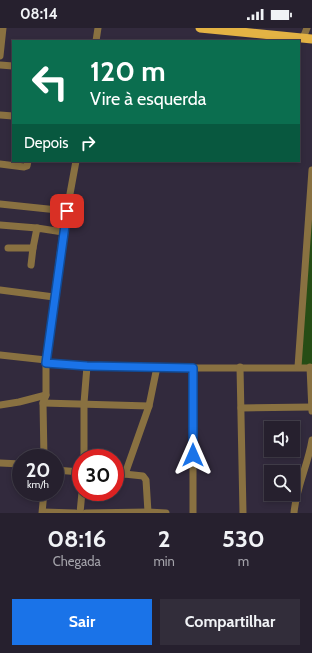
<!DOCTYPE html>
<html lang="pt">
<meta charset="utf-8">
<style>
:root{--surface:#26202e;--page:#322d3a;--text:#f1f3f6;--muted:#a4a3aa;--line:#423e4a;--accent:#1a73e8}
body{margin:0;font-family:Cabin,sans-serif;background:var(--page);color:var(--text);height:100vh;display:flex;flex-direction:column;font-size:15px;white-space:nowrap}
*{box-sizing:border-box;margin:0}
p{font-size:13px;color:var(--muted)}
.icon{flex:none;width:22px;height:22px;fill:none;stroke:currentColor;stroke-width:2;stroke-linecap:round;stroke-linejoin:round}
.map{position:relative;height:485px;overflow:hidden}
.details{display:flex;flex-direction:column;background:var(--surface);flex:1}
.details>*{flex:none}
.hud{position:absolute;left:12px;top:12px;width:288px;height:122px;border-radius:0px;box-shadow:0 2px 6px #0003,0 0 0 1px var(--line);background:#0b6e4f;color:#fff;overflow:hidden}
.fabs{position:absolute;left:264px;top:393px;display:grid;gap:8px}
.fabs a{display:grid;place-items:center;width:36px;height:36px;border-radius:0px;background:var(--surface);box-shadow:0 2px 6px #0003,0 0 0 1px var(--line);font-size:20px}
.speed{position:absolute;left:12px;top:421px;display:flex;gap:8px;font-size:20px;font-weight:700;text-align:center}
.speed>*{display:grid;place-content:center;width:52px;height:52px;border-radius:50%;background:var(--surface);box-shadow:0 2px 6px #0003,0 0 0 1px var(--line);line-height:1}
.speed small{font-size:10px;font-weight:400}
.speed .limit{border:6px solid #d22;background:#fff;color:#111}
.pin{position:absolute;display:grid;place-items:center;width:34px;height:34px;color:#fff;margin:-17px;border-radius:8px;box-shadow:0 2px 6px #0006}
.me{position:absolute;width:44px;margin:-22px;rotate:0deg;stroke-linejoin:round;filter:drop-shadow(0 0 3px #0008)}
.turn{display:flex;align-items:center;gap:14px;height:84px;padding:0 12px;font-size:18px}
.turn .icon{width:52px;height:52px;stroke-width:2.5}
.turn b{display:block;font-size:28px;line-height:34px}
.then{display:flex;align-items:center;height:38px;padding:0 12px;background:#0003;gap:8px;font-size:15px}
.eta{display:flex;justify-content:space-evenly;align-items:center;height:68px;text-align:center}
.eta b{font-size:24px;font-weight:700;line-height:28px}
.cta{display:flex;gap:8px;margin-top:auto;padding:8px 12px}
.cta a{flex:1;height:46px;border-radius:0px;background:var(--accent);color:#fff;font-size:16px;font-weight:700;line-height:46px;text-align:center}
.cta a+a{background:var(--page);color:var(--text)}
.status{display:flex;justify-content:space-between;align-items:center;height:28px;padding:0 20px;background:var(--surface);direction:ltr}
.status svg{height:11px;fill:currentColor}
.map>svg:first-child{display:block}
.green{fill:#264d15}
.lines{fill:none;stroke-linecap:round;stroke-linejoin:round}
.minor{stroke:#897141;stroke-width:7}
.major{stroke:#e4b344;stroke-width:9}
.route-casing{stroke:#114b97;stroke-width:10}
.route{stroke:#1a73e8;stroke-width:7}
</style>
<div class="status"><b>08:14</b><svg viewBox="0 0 49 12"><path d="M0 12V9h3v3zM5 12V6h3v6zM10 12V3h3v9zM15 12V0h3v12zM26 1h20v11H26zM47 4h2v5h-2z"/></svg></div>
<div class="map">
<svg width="312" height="485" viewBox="0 0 312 485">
<rect width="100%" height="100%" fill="#322a3d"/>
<!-- green -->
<path class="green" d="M 312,180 L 312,338 L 300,337 Z"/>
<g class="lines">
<!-- minor -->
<g class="minor">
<path d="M 303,10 L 307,0"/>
<path d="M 96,13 L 98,0"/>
<path d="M 0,28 L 3,0"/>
<path d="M 0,37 L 13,38"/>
<path d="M 0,87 L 13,88"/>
<path d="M 0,136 L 24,139 L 27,138 L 28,133"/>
<path d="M 0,176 L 67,183"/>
<path d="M 0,197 L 37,200"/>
<path d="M 8,220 L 33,220"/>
<path d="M 31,237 L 33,220 L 37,200 L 63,204"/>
<path d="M 0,262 L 54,269"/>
<path d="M 0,327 L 46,332"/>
<path d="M 46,335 L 87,338 L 193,340 L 312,340"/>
<path d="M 240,339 L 243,485"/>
<path d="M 298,339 L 312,142"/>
<path d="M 310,339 L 312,383"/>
<path d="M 43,375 L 149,378"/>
<path d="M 0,377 L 19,374 L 46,367"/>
<path d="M 241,380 L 312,379"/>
<path d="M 44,430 L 43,375 L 46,367 L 46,332 L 63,204 L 76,133"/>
<path d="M 84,430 L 84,375 L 87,338"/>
<path d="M 0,435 L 21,436"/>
<path d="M 55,442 L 81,444"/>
<path d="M 115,445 L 143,448 L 146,452 L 148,484"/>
<path d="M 125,446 L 149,378 L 157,339"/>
<path d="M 43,484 L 75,485"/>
<path d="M 42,485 L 44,464"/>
<path d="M 80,485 L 82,464"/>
<path d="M 86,485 L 148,484 L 166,485"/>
<path d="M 193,485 L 193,340"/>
<path d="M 294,485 C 296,460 308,437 312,412"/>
</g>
<!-- major -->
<path class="major" d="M 200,0 L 312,11"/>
</g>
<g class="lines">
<defs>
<path id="route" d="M 67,183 L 46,335 L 87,338 L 193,340 L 193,427"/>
</defs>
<!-- route casing -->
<use href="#route" class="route-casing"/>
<!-- route -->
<use href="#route" class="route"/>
</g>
</svg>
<div class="fabs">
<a><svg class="icon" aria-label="sound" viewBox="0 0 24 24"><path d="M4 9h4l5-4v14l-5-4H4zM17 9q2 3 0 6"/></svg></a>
<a><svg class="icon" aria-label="search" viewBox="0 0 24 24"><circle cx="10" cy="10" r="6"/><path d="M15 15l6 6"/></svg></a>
</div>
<div class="speed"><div>20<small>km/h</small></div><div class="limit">30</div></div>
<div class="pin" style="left:67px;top:183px;background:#d93025"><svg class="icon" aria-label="arrive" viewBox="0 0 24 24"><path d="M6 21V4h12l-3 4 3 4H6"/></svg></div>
<svg class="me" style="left:193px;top:427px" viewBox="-20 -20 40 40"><path d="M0-17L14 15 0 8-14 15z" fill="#1a73e8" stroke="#fff" stroke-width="4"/></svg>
<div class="hud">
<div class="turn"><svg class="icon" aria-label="left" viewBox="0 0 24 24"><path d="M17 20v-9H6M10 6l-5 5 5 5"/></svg><div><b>120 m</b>Vire à esquerda</div></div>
<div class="then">Depois<svg class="icon" aria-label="right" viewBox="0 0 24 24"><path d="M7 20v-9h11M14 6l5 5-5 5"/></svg></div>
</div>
</div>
<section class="details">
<div class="eta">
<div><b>08:16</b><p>Chegada</p></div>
<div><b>2</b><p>min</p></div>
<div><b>530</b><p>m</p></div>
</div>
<div class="cta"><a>Sair</a><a>Compartilhar</a></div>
</section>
